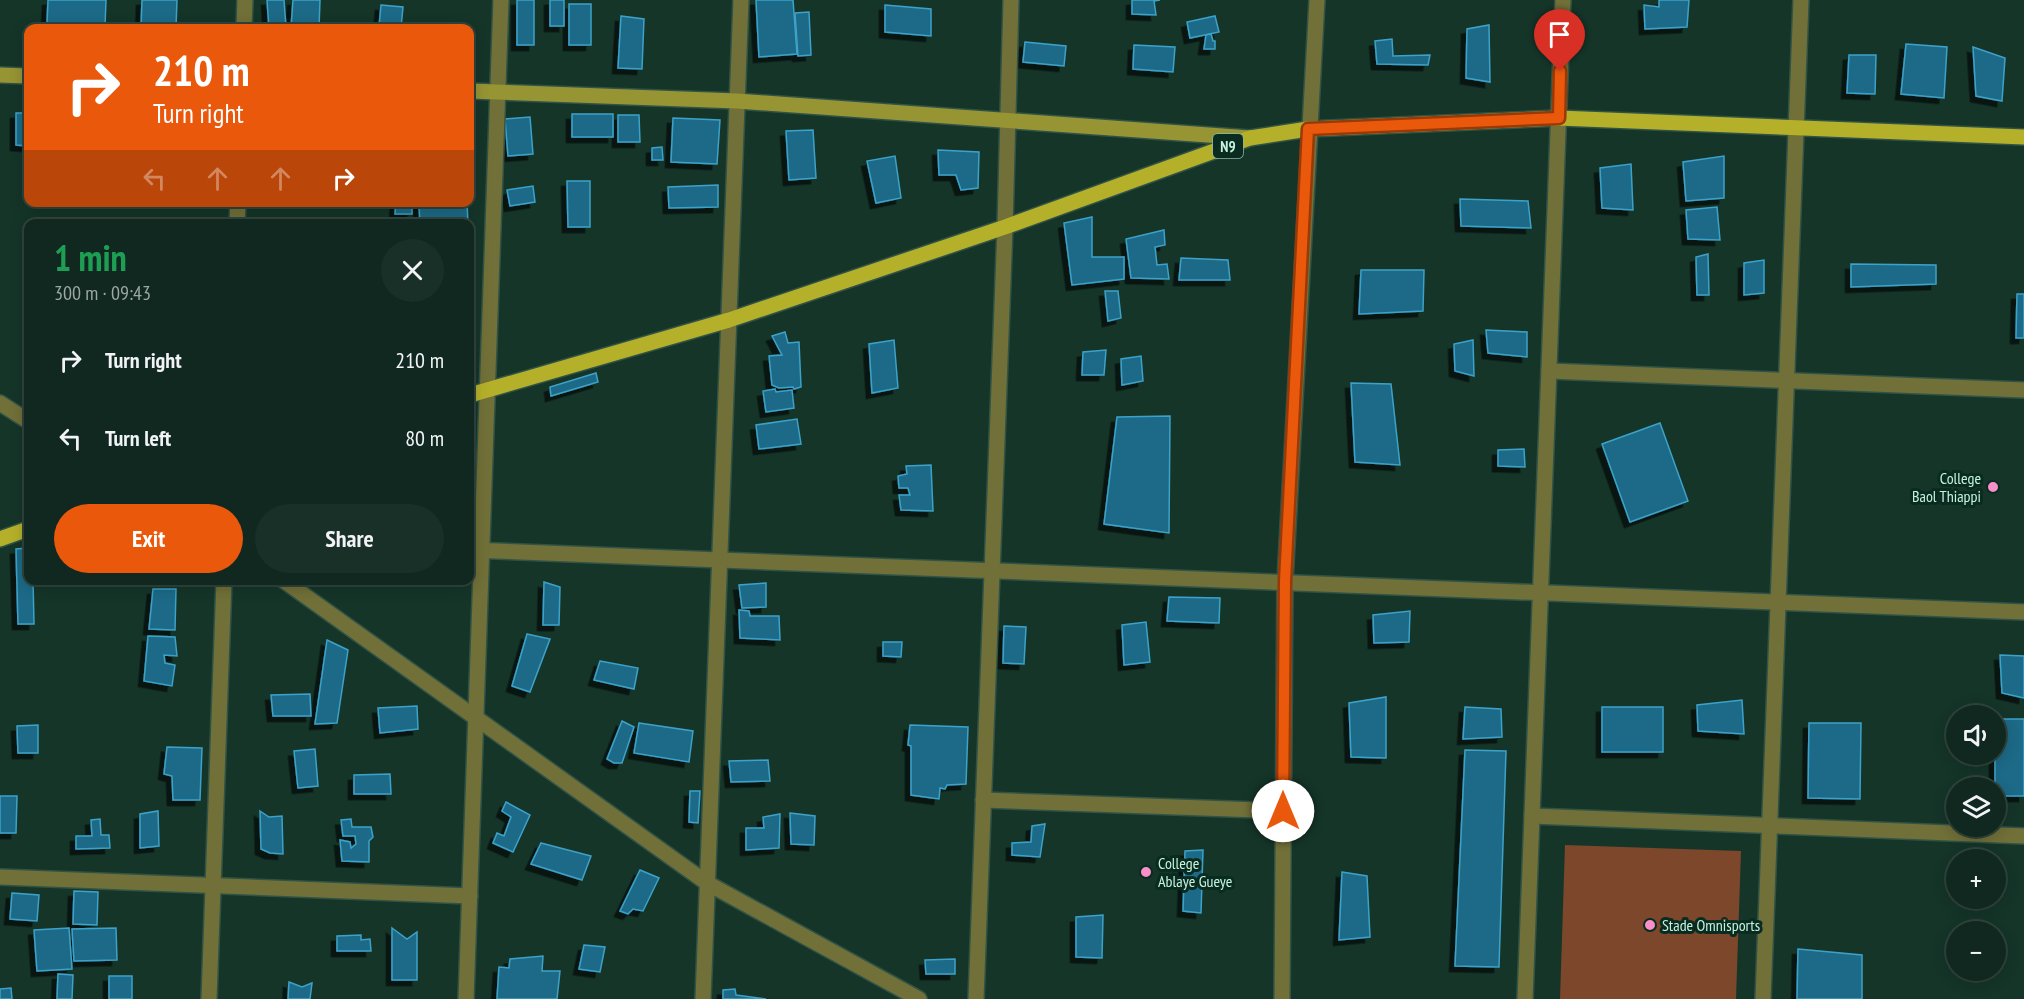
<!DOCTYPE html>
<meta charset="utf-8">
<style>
:root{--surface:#10281f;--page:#193028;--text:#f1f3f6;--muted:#9ca6a4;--line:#30443d;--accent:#ea580c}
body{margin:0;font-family:"PT Sans Narrow",sans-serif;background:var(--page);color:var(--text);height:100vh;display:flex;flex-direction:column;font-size:22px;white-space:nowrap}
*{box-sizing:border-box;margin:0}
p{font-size:20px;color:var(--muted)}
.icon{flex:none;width:33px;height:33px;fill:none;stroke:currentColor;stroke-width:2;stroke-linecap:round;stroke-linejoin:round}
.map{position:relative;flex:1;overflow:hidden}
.sheet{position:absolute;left:24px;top:219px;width:450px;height:366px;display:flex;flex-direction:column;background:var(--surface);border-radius:12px;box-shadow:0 3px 15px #0003,0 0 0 2px var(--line)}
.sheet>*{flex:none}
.top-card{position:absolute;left:24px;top:24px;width:450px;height:183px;border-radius:12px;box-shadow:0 3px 15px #0003,0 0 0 2px var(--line);background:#ea580c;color:#fff;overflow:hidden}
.controls{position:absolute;left:1946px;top:705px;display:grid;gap:12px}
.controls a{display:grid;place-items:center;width:60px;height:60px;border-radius:50%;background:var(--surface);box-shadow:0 3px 15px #0003,0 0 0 2px var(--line);font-size:30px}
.pin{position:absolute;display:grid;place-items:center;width:51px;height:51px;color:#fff;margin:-62px -26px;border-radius:50% 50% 50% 0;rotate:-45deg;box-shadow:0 0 6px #0007}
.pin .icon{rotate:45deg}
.me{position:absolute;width:66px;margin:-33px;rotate:0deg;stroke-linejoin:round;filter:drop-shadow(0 0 4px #0008)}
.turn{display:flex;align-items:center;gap:21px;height:126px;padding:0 30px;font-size:27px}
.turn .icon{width:78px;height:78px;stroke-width:2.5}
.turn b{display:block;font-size:42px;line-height:51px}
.lanes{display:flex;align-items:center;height:57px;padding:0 30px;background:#0003;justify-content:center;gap:30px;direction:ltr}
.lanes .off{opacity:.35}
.round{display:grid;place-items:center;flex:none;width:63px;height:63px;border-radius:32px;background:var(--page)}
.headline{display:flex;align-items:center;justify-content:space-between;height:102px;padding:0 30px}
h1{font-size:36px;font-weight:800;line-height:45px;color:#1e9e55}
.primary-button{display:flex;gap:12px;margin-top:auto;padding:12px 30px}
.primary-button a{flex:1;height:69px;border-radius:36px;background:var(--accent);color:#fff;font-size:24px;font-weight:800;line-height:69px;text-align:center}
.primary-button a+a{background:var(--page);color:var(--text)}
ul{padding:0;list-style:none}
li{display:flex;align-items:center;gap:18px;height:78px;padding:0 30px}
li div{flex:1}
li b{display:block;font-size:22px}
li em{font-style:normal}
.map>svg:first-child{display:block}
.green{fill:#7c472b}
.building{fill:#1b6a87;stroke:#3da2c9;stroke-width:1.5;filter:url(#shadow)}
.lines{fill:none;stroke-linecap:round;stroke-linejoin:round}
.minor-casing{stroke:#315346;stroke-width:18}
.secondary-casing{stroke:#315346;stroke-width:18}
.primary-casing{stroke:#315346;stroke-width:18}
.minor{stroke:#717038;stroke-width:15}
.secondary{stroke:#979434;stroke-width:15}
.primary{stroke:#b5b02a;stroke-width:15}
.route-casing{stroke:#983908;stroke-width:15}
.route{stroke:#ea580c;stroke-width:10}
.poi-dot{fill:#f98fc8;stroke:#0a2b20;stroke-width:2}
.labels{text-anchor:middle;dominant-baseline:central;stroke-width:6;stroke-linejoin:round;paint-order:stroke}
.shield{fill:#0a2b20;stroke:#8db7a6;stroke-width:1.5}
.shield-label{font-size:15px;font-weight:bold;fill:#c5f3e0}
.poi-label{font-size:16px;fill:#c5f3e0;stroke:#0a2b20;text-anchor:start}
</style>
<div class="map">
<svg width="2024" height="999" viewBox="0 0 2024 999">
<defs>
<filter id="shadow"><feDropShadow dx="-5.5" dy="5.5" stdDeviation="0" flood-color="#0009"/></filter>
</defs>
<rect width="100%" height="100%" fill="#153529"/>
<!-- green -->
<path class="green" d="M 1565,845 L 1741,851 L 1736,999 L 1560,999 Z"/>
<!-- building -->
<g class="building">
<path d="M 48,0 L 106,0 L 105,26 L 47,24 Z"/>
<path d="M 142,0 L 177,0 L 176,28 L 141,28 Z"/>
<path d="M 267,0 L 284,0 L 286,28 L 269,28 Z"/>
<path d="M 293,0 L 320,0 L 319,28 L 291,28 Z"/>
<rect x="517" y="0" width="17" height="45"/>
<rect x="550" y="0" width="14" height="26"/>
<path d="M 756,0 L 793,0 L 797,54 L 759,57 Z"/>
<path d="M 1132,0 L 1160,0 L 1154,1 L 1156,15 L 1132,14 Z"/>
<path d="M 1659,0 L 1689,0 L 1687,27 L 1645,29 L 1644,5 L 1659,7 Z"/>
<rect x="569" y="4" width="22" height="41"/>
<path d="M 381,5 L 403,7 L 401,28 L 379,27 Z"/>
<path d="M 885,5 L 931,9 L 931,36 L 885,32 Z"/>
<path d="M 809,12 L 811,55 L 798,56 L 795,13 Z"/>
<path d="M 621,16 L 644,19 L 642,69 L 618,68 Z"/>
<path d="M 1215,16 L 1219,32 L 1190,38 L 1187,22 Z"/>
<path d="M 1489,25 L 1490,82 L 1466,78 L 1467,29 Z"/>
<path d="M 1211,34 L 1213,41 L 1215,41 L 1215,49 L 1204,49 L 1206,35 Z"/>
<path d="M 1392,39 L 1393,56 L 1430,55 L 1428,65 L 1377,64 L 1375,41 Z"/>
<path d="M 1025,42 L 1066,46 L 1064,66 L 1023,62 Z"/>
<path d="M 1906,44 L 1947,47 L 1944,98 L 1901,94 Z"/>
<path d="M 1134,45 L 1175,47 L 1173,72 L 1133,69 Z"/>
<path d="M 1973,47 L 2005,58 L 2002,101 L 1976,96 Z"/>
<path d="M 1849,55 L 1876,55 L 1875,94 L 1847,93 Z"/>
<path d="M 16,113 L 28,113 L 28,146 L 16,145 Z"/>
<rect x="572" y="114" width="41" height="23"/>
<path d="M 618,115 L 639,115 L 640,142 L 618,142 Z"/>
<path d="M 530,117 L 533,154 L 508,156 L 505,119 Z"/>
<path d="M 673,118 L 720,120 L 717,164 L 671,162 Z"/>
<path d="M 813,130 L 816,178 L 789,180 L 786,131 Z"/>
<path d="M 662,147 L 663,160 L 652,160 L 652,148 Z"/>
<path d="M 938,150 L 979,152 L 978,188 L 961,190 L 956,175 L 939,175 Z"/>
<path d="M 895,156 L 901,198 L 876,203 L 867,161 Z"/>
<path d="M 1724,156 L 1724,198 L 1686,201 L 1683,162 Z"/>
<path d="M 1631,164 L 1633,210 L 1602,208 L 1600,168 Z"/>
<path d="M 567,181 L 590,181 L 590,227 L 568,227 Z"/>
<path d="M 718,185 L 718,207 L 669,208 L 668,187 Z"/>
<path d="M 533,186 L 535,202 L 510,206 L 507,190 Z"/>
<path d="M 1460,199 L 1528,201 L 1531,228 L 1461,226 Z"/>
<path d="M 396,202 L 412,202 L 412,214 L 395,214 Z"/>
<path d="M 467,202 L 468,224 L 420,224 L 419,204 Z"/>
<path d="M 1717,207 L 1720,240 L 1688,239 L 1686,210 Z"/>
<path d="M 1092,217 L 1092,257 L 1124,257 L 1124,279 L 1072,285 L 1064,223 Z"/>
<path d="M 1164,230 L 1165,245 L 1155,247 L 1157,265 L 1167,264 L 1169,279 L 1131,278 L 1126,239 Z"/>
<path d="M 1708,254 L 1709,295 L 1697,295 L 1696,257 Z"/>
<path d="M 1181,258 L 1228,260 L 1230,280 L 1179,280 Z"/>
<path d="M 1764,260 L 1764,293 L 1744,295 L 1744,263 Z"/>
<path d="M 1851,264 L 1936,265 L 1936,284 L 1851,287 Z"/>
<path d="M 1361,270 L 1424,270 L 1423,311 L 1359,314 Z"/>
<path d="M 1105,291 L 1118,291 L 1121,318 L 1108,321 Z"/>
<path d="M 2017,294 L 2024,294 L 2024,338 L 2016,338 Z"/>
<path d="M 1486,330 L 1527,332 L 1527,357 L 1488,353 Z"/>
<path d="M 785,332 L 788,343 L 799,342 L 801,387 L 794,389 L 793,387 L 779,388 L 772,385 L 769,356 L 782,355 L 772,336 Z"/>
<path d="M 894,340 L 898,388 L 872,393 L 869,344 Z"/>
<path d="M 1473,340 L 1474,376 L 1455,371 L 1454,344 Z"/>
<path d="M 1106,350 L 1104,375 L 1082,375 L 1083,352 Z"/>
<path d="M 1141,356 L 1143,381 L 1122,385 L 1121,359 Z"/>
<path d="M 596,373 L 598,382 L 551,396 L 550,387 Z"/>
<path d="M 1351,383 L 1391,384 L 1400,465 L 1355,462 Z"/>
<path d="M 775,389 L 776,392 L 792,390 L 794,408 L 766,412 L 763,391 Z"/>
<path d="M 1170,416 L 1169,533 L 1104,524 L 1117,417 Z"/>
<path d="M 797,419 L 801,444 L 759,449 L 756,425 Z"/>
<path d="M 1660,423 L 1688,501 L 1630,522 L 1602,444 Z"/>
<path d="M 1524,449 L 1525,467 L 1498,466 L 1498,450 Z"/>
<path d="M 931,465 L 933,511 L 901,510 L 899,495 L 910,495 L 908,488 L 899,488 L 898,476 L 907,474 L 906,466 Z"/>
<path d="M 28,548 L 28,580 L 33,580 L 34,624 L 18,624 L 16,549 Z"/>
<path d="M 544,582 L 560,587 L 559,625 L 543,625 Z"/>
<path d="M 766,583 L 766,607 L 742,608 L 739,585 Z"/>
<path d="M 153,589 L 176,589 L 175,630 L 149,629 Z"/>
<path d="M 1169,597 L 1220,598 L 1219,623 L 1167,621 Z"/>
<path d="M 739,610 L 749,611 L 750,616 L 779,616 L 780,640 L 740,638 Z"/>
<path d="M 1410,611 L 1409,642 L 1374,643 L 1373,615 Z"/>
<path d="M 1146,622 L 1150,662 L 1124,665 L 1122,625 Z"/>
<path d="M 1004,626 L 1026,627 L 1024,664 L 1003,663 Z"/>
<path d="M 527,634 L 550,639 L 530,692 L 512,686 Z"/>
<path d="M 148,636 L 175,637 L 177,656 L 164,655 L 165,663 L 175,665 L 172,686 L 144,681 Z"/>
<path d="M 327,640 L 348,650 L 337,723 L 315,724 Z"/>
<path d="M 883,642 L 902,642 L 901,657 L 883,656 Z"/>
<path d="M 2000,655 L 2024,656 L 2024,698 L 2002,693 Z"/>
<path d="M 600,661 L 638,668 L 634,689 L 594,680 Z"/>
<path d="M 310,694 L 311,716 L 273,716 L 271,695 Z"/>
<path d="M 1386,697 L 1386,758 L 1351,757 L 1349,703 Z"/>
<path d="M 1742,700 L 1744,734 L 1698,731 L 1697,705 Z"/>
<path d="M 417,706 L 418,729 L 380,733 L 378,708 Z"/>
<path d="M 1465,707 L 1501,709 L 1502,737 L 1463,739 Z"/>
<rect x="1602" y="707" width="61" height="45"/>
<rect x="1995" y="719" width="29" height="77"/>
<path d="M 622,721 L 634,727 L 622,763 L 614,763 L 607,759 Z"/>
<path d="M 639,723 L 693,731 L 689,762 L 634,753 Z"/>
<path d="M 1809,723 L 1861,723 L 1860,799 L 1808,798 Z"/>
<path d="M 38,725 L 38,753 L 18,753 L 17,726 Z"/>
<path d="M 910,725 L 968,727 L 966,784 L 947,785 L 945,789 L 940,788 L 939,799 L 911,795 L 911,746 L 908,745 Z"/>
<path d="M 167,747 L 202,748 L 200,800 L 173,800 L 172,776 L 164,774 Z"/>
<path d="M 315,749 L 318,786 L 298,788 L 294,751 Z"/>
<path d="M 1465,750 L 1506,751 L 1499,967 L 1455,966 Z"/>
<path d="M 768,760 L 770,781 L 731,782 L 729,761 Z"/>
<path d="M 390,774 L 391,794 L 354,794 L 354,775 Z"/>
<path d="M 690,791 L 700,791 L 698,823 L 689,822 Z"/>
<path d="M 0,796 L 17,796 L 16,833 L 0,833 Z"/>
<path d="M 506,802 L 530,815 L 513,852 L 493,843 L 497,833 L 504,836 L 511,817 L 502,811 Z"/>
<path d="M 158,811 L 159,846 L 140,848 L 140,814 Z"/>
<path d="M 260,811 L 269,817 L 282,816 L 283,854 L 270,853 L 261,849 Z"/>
<path d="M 790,813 L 815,816 L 814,845 L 791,844 Z"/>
<path d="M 780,814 L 779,848 L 746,850 L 746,828 L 764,828 L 763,817 Z"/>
<path d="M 100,819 L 101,835 L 109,835 L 110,848 L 76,849 L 76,836 L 92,836 L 91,820 Z"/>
<path d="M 351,819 L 352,827 L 371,827 L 373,837 L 369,841 L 369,862 L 342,861 L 340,840 L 350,842 L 351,848 L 356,844 L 355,836 L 343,836 L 341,820 Z"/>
<path d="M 1045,824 L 1040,857 L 1012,855 L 1012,843 L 1031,842 L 1032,826 Z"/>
<path d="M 541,843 L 591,856 L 582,880 L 531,864 Z"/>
<path d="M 1203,850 L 1201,913 L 1183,911 L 1185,851 Z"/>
<path d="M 640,870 L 659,878 L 643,911 L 633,909 L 628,914 L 620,911 Z"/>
<path d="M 1342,872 L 1367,876 L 1370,937 L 1339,940 Z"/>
<path d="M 74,891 L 98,892 L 97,925 L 73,924 Z"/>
<path d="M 12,893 L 39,895 L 37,921 L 10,919 Z"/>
<path d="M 1103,915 L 1102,958 L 1076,957 L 1076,917 Z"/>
<path d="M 69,928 L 72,969 L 37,971 L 34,930 Z"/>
<path d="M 116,928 L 117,960 L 74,961 L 72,929 Z"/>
<path d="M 392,928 L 407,939 L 417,932 L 417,980 L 392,980 Z"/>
<path d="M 361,935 L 361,940 L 370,939 L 371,951 L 337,951 L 337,936 Z"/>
<path d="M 584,945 L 605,947 L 600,972 L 579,969 Z"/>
<path d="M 1798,949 L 1862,955 L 1862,999 L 1797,999 Z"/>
<path d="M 543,956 L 542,971 L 560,971 L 557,999 L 497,999 L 499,967 L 509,968 L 510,959 Z"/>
<path d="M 955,959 L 955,974 L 926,974 L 925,960 Z"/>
<path d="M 58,974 L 73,975 L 72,999 L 57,999 Z"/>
<rect x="109" y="976" width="23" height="23"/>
<path d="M 289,982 L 302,987 L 312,983 L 310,999 L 288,999 Z"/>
<path d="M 11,988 L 12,999 L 0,999 L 0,989 Z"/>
<path d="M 735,989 L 736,995 L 766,999 L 723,999 L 723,990 Z"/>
</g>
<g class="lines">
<defs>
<g id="minor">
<path d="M 244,28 L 245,0"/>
<path d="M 237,224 L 238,202"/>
<path d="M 1549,371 L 2024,390"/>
<path d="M 0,403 L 28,421"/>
<path d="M 470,550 L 2024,612"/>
<path d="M 283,580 L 707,883 L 919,999"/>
<path d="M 983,800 L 1283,811"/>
<path d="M 1532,816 L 2024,836"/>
<path d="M 0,877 L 470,896"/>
<path d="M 209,999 L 224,580"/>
<path d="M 466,999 L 501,0"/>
<path d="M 703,999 L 741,0"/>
<path d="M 976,999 L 1005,227 L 1011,0"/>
<path d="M 1282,999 L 1285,581 L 1317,0"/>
<path d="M 1525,999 L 1563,0"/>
<path d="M 1763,999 L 1801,0"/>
</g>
<g id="secondary">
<path d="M 0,75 L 28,76"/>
<path d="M 470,91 L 737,101 L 1250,138"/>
</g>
<g id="primary">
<path d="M 470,395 L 729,320 L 1005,227 L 1250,138 L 1308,129 L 1559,118 L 2024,137"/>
<path d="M 0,539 L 28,529"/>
</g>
</defs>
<!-- minor casing -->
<use href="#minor" class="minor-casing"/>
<!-- secondary casing -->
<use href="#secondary" class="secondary-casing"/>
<!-- primary casing -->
<use href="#primary" class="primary-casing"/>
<!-- minor -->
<use href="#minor" class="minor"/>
<!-- secondary -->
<use href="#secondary" class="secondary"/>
<!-- primary -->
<use href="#primary" class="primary"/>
</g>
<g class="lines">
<defs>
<path id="route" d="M 1283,811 L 1285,581 L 1308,129 L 1559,118 L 1560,71"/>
</defs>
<!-- route casing -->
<use href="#route" class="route-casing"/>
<!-- route -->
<use href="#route" class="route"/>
</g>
<!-- markers -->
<g class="poi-dot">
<circle cx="1993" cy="487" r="6"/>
<circle cx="1146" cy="872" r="6"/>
<circle cx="1650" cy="925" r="6"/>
</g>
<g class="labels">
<!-- shield labels -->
<rect class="shield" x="1213" y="134" width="30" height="24" rx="4.5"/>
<g class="shield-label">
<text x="1228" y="146">N9</text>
</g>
<!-- poi labels -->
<g class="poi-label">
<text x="1981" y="478" text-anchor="end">College<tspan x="1981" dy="18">Baol Thiappi</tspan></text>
<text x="1158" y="863">College<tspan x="1158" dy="18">Ablaye Gueye</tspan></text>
<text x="1662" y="925">Stade Omnisports</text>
</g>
</g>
</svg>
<div class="controls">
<a><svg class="icon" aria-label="sound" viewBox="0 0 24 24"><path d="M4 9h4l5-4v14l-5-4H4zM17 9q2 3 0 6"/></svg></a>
<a><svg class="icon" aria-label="layers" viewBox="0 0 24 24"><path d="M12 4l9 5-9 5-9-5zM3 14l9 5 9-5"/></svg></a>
<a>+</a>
<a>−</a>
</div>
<div class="pin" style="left:1560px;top:71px;background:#d93025"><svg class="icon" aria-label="arrive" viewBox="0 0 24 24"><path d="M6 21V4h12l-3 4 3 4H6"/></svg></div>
<svg class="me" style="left:1283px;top:811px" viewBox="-20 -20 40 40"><circle r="19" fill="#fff"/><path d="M0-13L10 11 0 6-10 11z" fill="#ea580c"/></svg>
<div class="top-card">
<div class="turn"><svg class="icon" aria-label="right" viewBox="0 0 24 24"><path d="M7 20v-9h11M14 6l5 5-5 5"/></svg><div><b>210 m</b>Turn right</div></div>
<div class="lanes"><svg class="icon off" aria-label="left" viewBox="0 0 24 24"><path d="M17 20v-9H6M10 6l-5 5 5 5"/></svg><svg class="icon off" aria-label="ahead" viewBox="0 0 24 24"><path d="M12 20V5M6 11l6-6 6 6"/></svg><svg class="icon off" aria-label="ahead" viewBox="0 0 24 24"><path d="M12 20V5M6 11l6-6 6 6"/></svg><svg class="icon" aria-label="right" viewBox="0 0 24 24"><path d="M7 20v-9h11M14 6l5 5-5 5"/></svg></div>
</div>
<section class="sheet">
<div class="headline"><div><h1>1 min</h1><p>300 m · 09:43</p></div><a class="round"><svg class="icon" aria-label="close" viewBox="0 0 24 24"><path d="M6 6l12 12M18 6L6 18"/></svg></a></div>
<ul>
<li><svg class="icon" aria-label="right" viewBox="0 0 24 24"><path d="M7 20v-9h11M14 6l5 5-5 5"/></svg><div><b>Turn right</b></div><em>210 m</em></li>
<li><svg class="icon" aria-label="left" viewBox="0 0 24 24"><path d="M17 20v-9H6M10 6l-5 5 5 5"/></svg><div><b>Turn left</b></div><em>80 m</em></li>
</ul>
<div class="primary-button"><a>Exit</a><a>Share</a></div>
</section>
</div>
